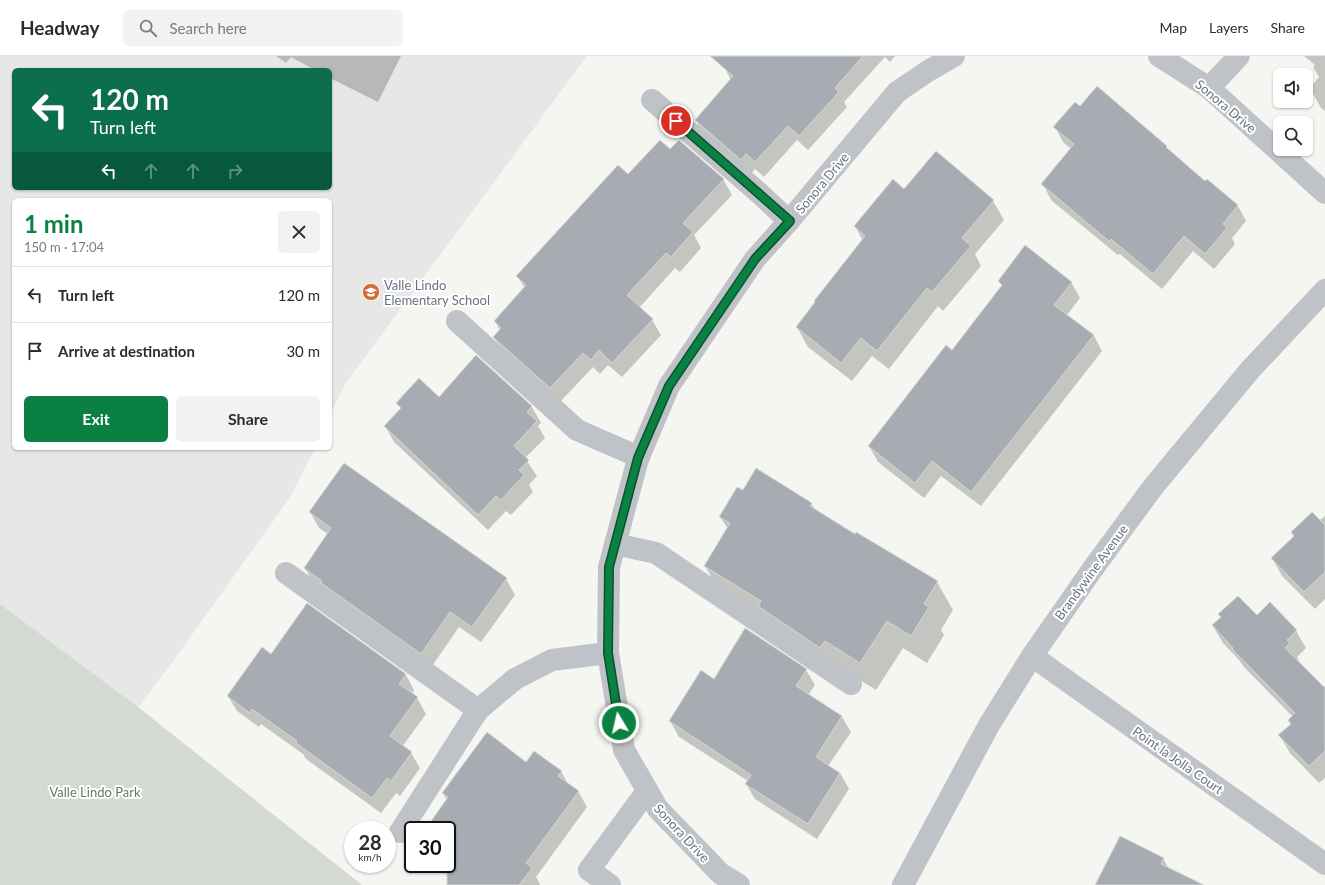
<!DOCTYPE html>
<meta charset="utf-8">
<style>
:root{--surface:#fff;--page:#f2f2f3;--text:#2b2b33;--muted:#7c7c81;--line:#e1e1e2;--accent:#0b8043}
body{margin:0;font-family:Lato,sans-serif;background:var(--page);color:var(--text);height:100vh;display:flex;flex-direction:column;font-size:15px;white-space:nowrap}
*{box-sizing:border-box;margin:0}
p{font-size:13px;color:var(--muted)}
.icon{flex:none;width:22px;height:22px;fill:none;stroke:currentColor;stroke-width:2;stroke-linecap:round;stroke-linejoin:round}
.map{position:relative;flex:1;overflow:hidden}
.details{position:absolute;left:12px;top:142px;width:320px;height:252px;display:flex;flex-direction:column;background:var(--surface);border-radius:6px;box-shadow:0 1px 3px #0004}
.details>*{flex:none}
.top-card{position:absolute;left:12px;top:12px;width:320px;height:122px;border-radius:6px;box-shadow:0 1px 3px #0004;background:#0b6e4f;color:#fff;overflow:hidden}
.tools{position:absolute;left:1273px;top:12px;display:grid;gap:8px}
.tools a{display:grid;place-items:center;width:40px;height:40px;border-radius:6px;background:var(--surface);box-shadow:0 1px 3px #0004;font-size:20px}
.speed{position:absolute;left:344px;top:765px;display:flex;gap:8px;font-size:20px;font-weight:700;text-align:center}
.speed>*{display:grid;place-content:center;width:52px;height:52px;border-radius:50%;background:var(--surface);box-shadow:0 1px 3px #0004;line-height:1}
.speed small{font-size:10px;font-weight:400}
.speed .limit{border:2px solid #111;border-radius:6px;background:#fff;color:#111}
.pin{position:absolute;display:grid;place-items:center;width:34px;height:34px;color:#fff;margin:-17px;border:2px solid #fff;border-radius:50%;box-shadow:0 1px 4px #0007}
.me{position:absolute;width:44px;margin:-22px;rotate:351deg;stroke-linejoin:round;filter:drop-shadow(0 0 3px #0008)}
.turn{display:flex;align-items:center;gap:14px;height:84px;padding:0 12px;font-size:18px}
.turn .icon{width:52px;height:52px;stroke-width:2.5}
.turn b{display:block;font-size:28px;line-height:34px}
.lanes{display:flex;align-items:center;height:38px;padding:0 12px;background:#0003;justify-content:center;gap:20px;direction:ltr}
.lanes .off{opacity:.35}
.round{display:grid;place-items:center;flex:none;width:42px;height:42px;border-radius:6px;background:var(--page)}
.overview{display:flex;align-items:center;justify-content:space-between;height:68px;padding:0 12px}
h1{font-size:24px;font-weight:700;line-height:30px;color:var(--accent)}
.cta{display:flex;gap:8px;margin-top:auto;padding:8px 12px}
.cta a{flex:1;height:46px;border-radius:6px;background:var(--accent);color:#fff;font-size:16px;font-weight:700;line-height:46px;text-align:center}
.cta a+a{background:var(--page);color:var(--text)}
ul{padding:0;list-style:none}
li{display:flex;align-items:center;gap:12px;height:56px;padding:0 12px;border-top:1px solid var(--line)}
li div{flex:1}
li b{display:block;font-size:15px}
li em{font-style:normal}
header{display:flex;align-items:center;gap:24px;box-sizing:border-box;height:56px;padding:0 20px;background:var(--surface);border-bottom:1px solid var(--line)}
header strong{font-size:19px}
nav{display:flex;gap:22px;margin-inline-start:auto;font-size:14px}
.search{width:280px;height:36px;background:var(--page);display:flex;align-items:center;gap:10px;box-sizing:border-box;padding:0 14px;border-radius:6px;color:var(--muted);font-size:15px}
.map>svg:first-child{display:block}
.built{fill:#e6e7e6;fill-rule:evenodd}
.green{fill:#d4dad2}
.shadow{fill:#0003}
.building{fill:#a7acb2;stroke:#d6d7d5}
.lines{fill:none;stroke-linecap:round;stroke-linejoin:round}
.minor{stroke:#bfc2c6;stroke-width:22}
.route-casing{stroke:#07532c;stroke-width:10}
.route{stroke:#0b8043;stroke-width:7}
.labels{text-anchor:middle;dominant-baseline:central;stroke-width:4;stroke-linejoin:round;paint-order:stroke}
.street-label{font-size:13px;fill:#687280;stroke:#fff}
.poi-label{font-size:13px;fill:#687280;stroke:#fff;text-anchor:start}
.park-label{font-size:13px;fill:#677866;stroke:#fff}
</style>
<header>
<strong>Headway</strong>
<div class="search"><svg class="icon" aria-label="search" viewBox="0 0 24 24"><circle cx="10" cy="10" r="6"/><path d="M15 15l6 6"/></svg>Search here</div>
<nav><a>Map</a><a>Layers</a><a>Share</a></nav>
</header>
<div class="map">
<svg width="1325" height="829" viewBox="0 0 1325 829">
<rect width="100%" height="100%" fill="#f5f5f2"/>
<!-- built -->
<path class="built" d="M 0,0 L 587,0 L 345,328 L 330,360 L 330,144 L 14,144 L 14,392 L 315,392 L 291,440 L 171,608 L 138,651 L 0,548 ZM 14,14 L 330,14 L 330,132 L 14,132 Z"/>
<!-- green -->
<path class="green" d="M 0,548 L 138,651 L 362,829 L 0,829 Z"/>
<!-- shadow -->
<g class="shadow">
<path d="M 276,0 L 401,0 L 378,46 L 330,22 L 330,14 L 315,14 L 291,1 L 286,7 Z"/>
<path d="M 734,0 L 895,0 L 890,6 L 885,1 L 844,46 L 847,51 L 808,94 L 797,84 L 764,121 L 755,113 L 750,119 L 704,80 L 696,65 L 731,24 L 724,11 Z"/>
<path d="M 1304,0 L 1325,0 L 1325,55 L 1321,52 L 1310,32 L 1319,21 L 1313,11 L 1315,9 Z"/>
<path d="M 1055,71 L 1166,90 L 1169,95 L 1206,127 L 1207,125 L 1238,150 L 1246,165 L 1232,182 L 1235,188 L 1214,213 L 1193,195 L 1162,233 L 1120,198 L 1118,199 L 1102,186 L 1051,144 L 1043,128 L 1071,93 L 1063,86 Z"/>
<path d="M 671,95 L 723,123 L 732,139 L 694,179 L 701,192 L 680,216 L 675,212 L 639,252 L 652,264 L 661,279 L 622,321 L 608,309 L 600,318 L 593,311 L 559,347 L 503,296 L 494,281 L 500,275 L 495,265 L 525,232 L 517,220 L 628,119 Z"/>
<path d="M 904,135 L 993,145 L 1004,164 L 975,198 L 981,210 L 943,255 L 938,250 L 889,313 L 872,300 L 852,325 L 808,291 L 797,271 L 863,185 L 855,170 Z"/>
<path d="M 999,225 L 1071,226 L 1080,242 L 1067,259 L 1094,280 L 1102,295 L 981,450 L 941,420 L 924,442 L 878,406 L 869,390 L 952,295 L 1002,230 Z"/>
<path d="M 476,301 L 532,351 L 541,367 L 538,370 L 545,382 L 525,402 L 537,420 L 529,429 L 533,436 L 511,459 L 506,455 L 488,474 L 394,386 L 385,370 L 401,353 L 397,347 L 439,342 Z"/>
<path d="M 743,436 L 811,447 L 816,455 L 855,479 L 937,526 L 953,554 L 941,574 L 944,579 L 927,607 L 903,592 L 876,634 L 721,537 L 705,510 L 728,473 L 720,461 Z"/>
<path d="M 310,456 L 506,523 L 515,539 L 481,586 L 459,571 L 430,613 L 314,528 L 305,512 L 328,478 L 319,472 Z"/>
<path d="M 1325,460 L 1325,543 L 1315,553 L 1282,520 L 1272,502 Z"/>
<path d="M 307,548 L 406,619 L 414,634 L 412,638 L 417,642 L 426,658 L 402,691 L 411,697 L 420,712 L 400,740 L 396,737 L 381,757 L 306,703 L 303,698 L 261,668 L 259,671 L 237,655 L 228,640 L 271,599 Z"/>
<path d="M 1257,561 L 1296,575 L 1306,592 L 1297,601 L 1299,605 L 1298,606 L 1323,631 L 1325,630 L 1325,722 L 1319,727 L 1290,697 L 1280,680 L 1291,669 L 1289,664 L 1293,661 L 1243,610 L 1240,605 L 1223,587 L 1213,570 Z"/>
<path d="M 806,614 L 815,629 L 808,639 L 842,661 L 851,676 L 828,710 L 840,717 L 849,733 L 817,783 L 755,743 L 746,728 L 748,725 L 679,681 L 670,665 L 715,624 Z"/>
<path d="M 526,707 L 561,715 L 568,728 L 578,735 L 587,751 L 536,821 L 540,828 L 539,829 L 446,829 L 452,820 L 434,808 L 447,808 L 447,774 L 426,774 L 447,744 L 443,737 Z"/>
<path d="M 1163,802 L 1169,813 L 1196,829 L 1097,829 Z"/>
</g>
<!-- building -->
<g class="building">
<path d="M 710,0 L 863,0 L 835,32 L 839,36 L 799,80 L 788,70 L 755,106 L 746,98 L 741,104 L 695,64 L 733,20 Z"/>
<path d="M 1097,30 L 1167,90 L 1166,91 L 1205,125 L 1207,123 L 1238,149 L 1223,168 L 1227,172 L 1205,198 L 1184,180 L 1153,218 L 1111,183 L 1109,185 L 1092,171 L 1041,128 L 1074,88 L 1053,71 L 1075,46 L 1080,50 Z"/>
<path d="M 660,84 L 670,93 L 679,84 L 724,123 L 683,167 L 693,176 L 671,201 L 666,197 L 627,239 L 653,263 L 612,307 L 599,294 L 591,304 L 583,297 L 550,332 L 493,281 L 501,272 L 494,265 L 526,229 L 516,220 L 618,109 L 628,118 Z"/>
<path d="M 936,95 L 994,144 L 962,182 L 971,190 L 932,236 L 927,232 L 877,295 L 861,282 L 841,307 L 796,271 L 815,246 L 814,245 L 865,180 L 854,170 L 893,123 L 904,133 Z"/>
<path d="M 1025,189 L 1072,226 L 1054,249 L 1094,279 L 971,436 L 932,405 L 915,427 L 868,390 L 946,289 L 952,294 L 1002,229 L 998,225 Z"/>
<path d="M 476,299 L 532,350 L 527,356 L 537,365 L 514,390 L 529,404 L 519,414 L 524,419 L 501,444 L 496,440 L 478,459 L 384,370 L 401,352 L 396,347 L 419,322 L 439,341 Z"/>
<path d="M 344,407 L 507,522 L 472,571 L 450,556 L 421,598 L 321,527 L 322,525 L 304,512 L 331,472 L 309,456 Z"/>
<path d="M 756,412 L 812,447 L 810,450 L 855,478 L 856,476 L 938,525 L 924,548 L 929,551 L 911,580 L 887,565 L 860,607 L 825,585 L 820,592 L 758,550 L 761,545 L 704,510 L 730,467 L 719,461 L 737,431 L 743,434 Z"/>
<path d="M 1312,456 L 1325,469 L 1325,516 L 1304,536 L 1271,502 L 1294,480 L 1291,476 Z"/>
<path d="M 1238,540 L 1257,559 L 1270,546 L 1297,574 L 1287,584 L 1290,587 L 1285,592 L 1325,632 L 1325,695 L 1309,710 L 1278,679 L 1291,668 L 1288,664 L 1295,657 L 1232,593 L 1233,592 L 1212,569 L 1221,561 L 1218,558 Z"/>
<path d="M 307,547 L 406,618 L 399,628 L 418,641 L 390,680 L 412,696 L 391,725 L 387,722 L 372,742 L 296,687 L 297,685 L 252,653 L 250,657 L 227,640 L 262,591 L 271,598 Z"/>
<path d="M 745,572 L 807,613 L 796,630 L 842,660 L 816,701 L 840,717 L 808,768 L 745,728 L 751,719 L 669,665 L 701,614 L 714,623 Z"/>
<path d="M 487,676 L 526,706 L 534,695 L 562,715 L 558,720 L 579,735 L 526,807 L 532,812 L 519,829 L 447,829 L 447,774 L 425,774 L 448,741 L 442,737 Z"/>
<path d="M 1120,780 L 1164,802 L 1161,808 L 1204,829 L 1095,829 Z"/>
</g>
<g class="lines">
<!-- minor -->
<g class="minor">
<path d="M 1159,0 L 1209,32 L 1325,137"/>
<path d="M 1209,32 L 1239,0"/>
<path d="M 652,44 L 759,137 L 789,165"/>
<path d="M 457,265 L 577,374 L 639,401"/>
<path d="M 615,488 L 656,497 L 851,628"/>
<path d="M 286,517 L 478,654"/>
<path d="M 1032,600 L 1325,808"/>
<path d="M 400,776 L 478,654 L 515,623 L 552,604 L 608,597"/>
<path d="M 610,829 L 589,814 L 647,735"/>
<path d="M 739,829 L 721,818 L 658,753 L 624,694 L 608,597 L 609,511 L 638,403 L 669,330 L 755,203 L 789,165 L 897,36 L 928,15 L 954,0"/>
<path d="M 903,829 L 989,669 L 1032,600 L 1094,511 L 1153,431 L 1250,314 L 1325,234"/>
</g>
</g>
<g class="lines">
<defs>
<path id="route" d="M 619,667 L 608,597 L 609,511 L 638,402 L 669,330 L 755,203 L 790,165 L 676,65"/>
</defs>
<!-- route casing -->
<use href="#route" class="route-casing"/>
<!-- route -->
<use href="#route" class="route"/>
</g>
<!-- icons -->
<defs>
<symbol id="school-disc" viewBox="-11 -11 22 22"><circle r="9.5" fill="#cf6d39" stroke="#fff"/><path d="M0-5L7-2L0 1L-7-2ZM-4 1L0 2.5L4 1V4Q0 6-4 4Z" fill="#fff"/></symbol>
</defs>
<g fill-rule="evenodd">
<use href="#school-disc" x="361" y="226" width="20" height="20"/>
</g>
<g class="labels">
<!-- street labels -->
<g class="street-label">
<text transform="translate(1226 50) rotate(40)">Sonora Drive</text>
<text transform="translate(822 127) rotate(-50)">Sonora Drive</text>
<text transform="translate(1091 516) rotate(-54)">Brandywine Avenue</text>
<text transform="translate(1178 704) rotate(35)">Point la Jolla Court</text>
<text transform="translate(682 777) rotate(47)">Sonora Drive</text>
</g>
<!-- poi labels -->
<g class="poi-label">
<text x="384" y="229">Valle Lindo<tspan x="384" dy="15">Elementary School</tspan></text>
</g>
<!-- park labels -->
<g class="park-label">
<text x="95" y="736">Valle Lindo Park</text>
</g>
</g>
</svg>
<div class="tools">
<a><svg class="icon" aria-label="sound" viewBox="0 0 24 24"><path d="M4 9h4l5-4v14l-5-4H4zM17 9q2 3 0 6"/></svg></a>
<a><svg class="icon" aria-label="search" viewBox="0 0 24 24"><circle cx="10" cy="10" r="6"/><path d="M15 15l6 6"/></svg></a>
</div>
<div class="speed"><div>28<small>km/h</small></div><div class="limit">30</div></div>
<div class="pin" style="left:676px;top:65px;background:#d93025"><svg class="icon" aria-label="arrive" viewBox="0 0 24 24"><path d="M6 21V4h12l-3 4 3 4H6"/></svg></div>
<svg class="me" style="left:619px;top:667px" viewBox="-20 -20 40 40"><circle r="17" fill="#0b8043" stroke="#fff" stroke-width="3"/><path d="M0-11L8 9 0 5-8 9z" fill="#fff"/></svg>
<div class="top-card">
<div class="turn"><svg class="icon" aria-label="left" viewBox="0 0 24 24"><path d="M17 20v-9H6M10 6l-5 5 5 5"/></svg><div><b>120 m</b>Turn left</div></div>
<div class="lanes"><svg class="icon" aria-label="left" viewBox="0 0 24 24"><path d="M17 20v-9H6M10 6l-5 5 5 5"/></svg><svg class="icon off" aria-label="ahead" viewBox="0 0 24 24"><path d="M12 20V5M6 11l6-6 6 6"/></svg><svg class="icon off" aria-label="ahead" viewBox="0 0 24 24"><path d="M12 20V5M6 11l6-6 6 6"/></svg><svg class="icon off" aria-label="right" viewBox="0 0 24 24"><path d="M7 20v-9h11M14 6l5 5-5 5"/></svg></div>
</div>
<section class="details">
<div class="overview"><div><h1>1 min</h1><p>150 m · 17:04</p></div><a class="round"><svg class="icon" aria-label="close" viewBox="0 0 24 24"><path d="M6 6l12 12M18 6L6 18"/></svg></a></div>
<ul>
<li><svg class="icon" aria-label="left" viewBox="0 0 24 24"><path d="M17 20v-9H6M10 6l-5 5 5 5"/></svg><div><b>Turn left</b></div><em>120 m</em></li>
<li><svg class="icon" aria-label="arrive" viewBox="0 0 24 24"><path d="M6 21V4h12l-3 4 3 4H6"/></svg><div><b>Arrive at destination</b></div><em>30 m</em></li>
</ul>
<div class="cta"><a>Exit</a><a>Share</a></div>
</section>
</div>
